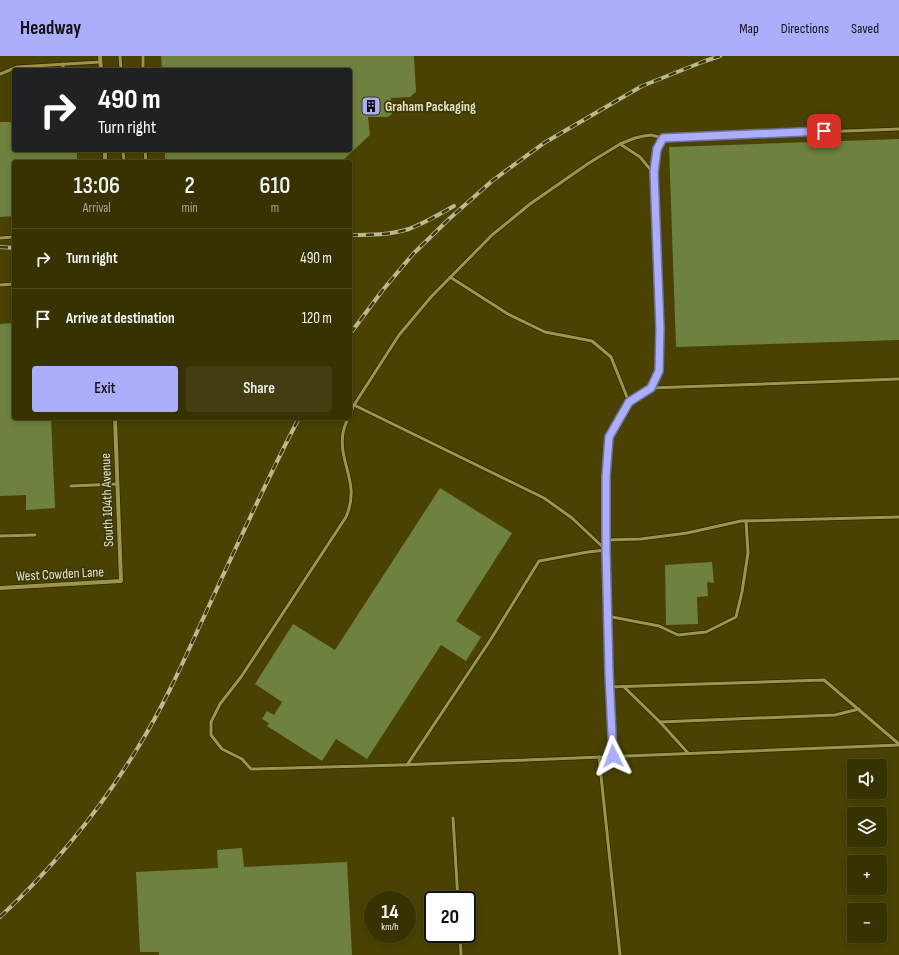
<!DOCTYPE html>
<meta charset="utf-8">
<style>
:root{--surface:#373202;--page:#423e11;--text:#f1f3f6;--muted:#aa9;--line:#514d24;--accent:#adaefb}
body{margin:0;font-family:"Sofia Sans Condensed",sans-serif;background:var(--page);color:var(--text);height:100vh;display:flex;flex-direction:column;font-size:15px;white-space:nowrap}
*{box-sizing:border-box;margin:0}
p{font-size:13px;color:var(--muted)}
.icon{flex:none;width:22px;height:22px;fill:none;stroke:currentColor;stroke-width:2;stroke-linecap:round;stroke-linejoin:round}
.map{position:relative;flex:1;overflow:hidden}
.panel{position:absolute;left:12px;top:104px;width:340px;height:260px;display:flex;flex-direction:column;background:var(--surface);border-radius:4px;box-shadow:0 2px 6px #0003,0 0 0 1px var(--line)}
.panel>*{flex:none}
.hud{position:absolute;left:12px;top:12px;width:340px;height:84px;border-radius:4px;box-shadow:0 2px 6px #0003,0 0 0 1px var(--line);background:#202124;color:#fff;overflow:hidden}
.buttons{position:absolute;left:847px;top:703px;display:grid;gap:8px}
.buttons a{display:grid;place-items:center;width:40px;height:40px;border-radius:4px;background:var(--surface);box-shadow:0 2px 6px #0003,0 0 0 1px var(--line);font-size:20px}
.speed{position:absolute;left:364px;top:835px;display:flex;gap:8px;font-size:20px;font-weight:700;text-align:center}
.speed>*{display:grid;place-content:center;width:52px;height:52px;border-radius:50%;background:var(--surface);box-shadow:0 2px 6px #0003,0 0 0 1px var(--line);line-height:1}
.speed small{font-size:10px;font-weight:400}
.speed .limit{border:2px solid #111;border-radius:6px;background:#fff;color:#111}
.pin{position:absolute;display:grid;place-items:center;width:34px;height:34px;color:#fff;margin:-17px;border-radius:8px;box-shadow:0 2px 6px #0006}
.me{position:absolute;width:44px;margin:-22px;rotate:357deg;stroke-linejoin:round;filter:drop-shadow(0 0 3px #0008)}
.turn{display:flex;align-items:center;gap:14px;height:84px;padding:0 20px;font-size:18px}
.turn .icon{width:52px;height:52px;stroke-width:2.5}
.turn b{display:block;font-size:28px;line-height:34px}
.eta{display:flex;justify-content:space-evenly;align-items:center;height:68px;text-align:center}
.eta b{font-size:24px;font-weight:600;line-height:28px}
.action{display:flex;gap:8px;margin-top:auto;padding:8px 20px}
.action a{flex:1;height:46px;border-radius:4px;background:var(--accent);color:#111;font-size:16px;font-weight:600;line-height:46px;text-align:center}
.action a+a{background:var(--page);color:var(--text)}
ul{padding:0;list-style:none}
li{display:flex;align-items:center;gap:12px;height:60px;padding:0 20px;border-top:1px solid var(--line)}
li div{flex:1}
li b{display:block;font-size:15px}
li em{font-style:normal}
header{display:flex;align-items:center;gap:24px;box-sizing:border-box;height:56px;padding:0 20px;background:var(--accent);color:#111}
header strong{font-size:19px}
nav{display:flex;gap:22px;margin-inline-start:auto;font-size:14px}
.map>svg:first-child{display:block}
.building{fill:#6e813e}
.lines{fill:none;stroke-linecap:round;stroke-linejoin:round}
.lane-casing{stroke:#2d2800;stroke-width:4.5}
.street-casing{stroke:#2d2800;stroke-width:5.5}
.lane{stroke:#9d954b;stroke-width:3}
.street{stroke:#9d954b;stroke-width:4}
.rail-casing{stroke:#bdb88d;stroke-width:4}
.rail{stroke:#3c3810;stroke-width:2.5;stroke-dasharray:8;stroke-linecap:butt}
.route-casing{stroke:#7071a3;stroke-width:10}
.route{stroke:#adaefb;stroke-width:7}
.labels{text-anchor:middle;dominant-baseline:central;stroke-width:3.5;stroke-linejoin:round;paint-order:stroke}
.poi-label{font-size:14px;font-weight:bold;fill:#e7e3bf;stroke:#3c3810;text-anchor:start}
.street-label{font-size:14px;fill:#e7e3bf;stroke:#3c3810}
</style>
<header>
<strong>Headway</strong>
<nav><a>Map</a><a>Directions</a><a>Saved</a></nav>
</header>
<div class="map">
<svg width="899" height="899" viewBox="0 0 899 899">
<rect width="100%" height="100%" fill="#494203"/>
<!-- building -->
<g class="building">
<path d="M 161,0 L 414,0 L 416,36 L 410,41 L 391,42 L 392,58 L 388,61 L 368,61 L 370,79 L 343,104 L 304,105 L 304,106 L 289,106 L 289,104 L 165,106 L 165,94 L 350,94 L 350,14 L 162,14 Z"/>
<path d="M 0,66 L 14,66 L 14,94 L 77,94 L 77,106 L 14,106 L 14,160 L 0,161 Z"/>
<path d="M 899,83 L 899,284 L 676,291 L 669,91 Z"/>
<path d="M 14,267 L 14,362 L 51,362 L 55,452 L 26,454 L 26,439 L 0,440 L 0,268 Z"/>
<path d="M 440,432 L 512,477 L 456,565 L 481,581 L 466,605 L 441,589 L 367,703 L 336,683 L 322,705 L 267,670 L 269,667 L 262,663 L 267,655 L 274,659 L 282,646 L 255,628 L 293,568 L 335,594 Z"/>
<path d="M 712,506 L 714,527 L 707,526 L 708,540 L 697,541 L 698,568 L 666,569 L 665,509 Z"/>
<path d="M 242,792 L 244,811 L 347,806 L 352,899 L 159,899 L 159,896 L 140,896 L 136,816 L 218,812 L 217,794 Z"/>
</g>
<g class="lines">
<defs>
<g id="lane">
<path d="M 120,0 L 121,14"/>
<path d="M 143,0 L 143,14"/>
<path d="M 63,8 L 63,14"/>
<path d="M 0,18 L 17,11 L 100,6"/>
<path d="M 620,88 L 640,101 L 654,118"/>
<path d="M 123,94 L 124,106"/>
<path d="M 145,94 L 146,106"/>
<path d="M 0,182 L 14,181"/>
<path d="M 450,221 L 508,258 L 545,276 L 592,285 L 611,301 L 629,346"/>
<path d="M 0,229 L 14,228"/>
<path d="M 651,332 L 899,323"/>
<path d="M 354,349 L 399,279 L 431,241 L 492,179 L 530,148 L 589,107 L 620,88 L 635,82 L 644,80 L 651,79 L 663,82"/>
<path d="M 350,358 L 354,349 L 544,442 L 572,462 L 606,494"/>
<path d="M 348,362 C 346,367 344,371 343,377 C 338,407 361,427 346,461 L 241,621 L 220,648 L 211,666 L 211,679 L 222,693 L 242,703 L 251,713 L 400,709 L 899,689"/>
<path d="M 71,430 L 117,428"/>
<path d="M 0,480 L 35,479"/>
<path d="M 606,484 L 641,483 L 687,477 L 741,465 L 899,461"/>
<path d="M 606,494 L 606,420 L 609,381 L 629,346 L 651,332 L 659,315 L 660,273 L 654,116 L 657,93 L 663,82 L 899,73"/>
<path d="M 607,560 L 659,570 L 678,579 L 706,576 L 736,561 L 742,536 L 748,497 L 746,465"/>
<path d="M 623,630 L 660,666"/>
<path d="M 609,631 L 824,624 L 899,688"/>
<path d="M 688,697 L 660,666 L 835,659 L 859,653"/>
<path d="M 599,701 L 620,899"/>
<path d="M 407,709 L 491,583 L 539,505 L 588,496 L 606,494 L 609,631 L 613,700"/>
<path d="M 453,762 L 458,844"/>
<path d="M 460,878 L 461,899"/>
</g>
<g id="street">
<path d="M 100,0 L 101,14"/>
<path d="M 105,94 L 105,106"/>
<path d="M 0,532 L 121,525 L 115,362"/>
</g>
</defs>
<!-- lane casing -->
<use href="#lane" class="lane-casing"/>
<!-- street casing -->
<use href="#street" class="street-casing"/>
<!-- lane -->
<use href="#lane" class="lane"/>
<!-- street -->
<use href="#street" class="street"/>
<defs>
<g id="rail">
<path d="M 350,179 C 370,179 390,179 409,173 C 425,167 440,158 454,150"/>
<path d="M 0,191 L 14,192"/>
<path d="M 350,278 L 382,235 L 413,198 L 449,163 L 492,125 L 544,87 L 642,30 L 705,5 L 720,0"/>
<path d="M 0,861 C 53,812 99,755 137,693 C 162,653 182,609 201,567 C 233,498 264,429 299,362"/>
</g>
</defs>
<!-- rail casing -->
<use href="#rail" class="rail-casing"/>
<!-- rail -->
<use href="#rail" class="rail"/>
</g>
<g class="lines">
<defs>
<path id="route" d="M 613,700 L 609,617 L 606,494 L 606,420 L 609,381 L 629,346 L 651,332 L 659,315 L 660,273 L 654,116 L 657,93 L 663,82 L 824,75"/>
</defs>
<!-- route casing -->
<use href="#route" class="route-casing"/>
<!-- route -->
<use href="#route" class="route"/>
</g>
<!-- icons -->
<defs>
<symbol id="building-square" viewBox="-11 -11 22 22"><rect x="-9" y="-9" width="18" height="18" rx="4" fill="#adaefb" stroke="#3c3810"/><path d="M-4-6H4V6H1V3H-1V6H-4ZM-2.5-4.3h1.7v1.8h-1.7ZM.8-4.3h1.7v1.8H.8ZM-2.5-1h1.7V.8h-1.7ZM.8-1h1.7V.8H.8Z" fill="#111"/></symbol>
</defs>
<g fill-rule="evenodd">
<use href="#building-square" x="360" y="39" width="22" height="22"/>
</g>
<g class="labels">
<!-- poi labels -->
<g class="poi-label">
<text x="385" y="50">Graham Packaging</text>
</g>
<!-- street labels -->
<g class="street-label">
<text transform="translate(107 444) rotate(-92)">South 104th Avenue</text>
<text transform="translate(60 518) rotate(-3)">West Cowden Lane</text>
</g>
</g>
</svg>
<div class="buttons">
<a><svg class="icon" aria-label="sound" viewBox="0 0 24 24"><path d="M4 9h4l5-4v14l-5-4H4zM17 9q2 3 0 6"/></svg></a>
<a><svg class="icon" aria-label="layers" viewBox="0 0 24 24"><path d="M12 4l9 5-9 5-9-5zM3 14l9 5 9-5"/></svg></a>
<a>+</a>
<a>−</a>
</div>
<div class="speed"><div>14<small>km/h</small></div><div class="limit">20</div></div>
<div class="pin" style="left:824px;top:75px;background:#d93025"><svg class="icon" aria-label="arrive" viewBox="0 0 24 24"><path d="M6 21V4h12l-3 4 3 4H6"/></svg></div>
<svg class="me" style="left:613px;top:700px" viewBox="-20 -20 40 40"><path d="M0-17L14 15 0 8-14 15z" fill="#adaefb" stroke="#fff" stroke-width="4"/></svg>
<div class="hud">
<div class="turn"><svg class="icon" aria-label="right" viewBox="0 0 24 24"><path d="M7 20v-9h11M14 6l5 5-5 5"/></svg><div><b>490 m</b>Turn right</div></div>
</div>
<section class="panel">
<div class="eta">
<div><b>13:06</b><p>Arrival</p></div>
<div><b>2</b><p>min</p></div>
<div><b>610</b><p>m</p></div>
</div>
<ul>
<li><svg class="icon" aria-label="right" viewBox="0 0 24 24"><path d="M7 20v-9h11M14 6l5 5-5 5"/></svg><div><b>Turn right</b></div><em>490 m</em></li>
<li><svg class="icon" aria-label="arrive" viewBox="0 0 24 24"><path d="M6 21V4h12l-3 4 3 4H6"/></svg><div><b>Arrive at destination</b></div><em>120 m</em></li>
</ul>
<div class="action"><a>Exit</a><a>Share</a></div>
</section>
</div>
